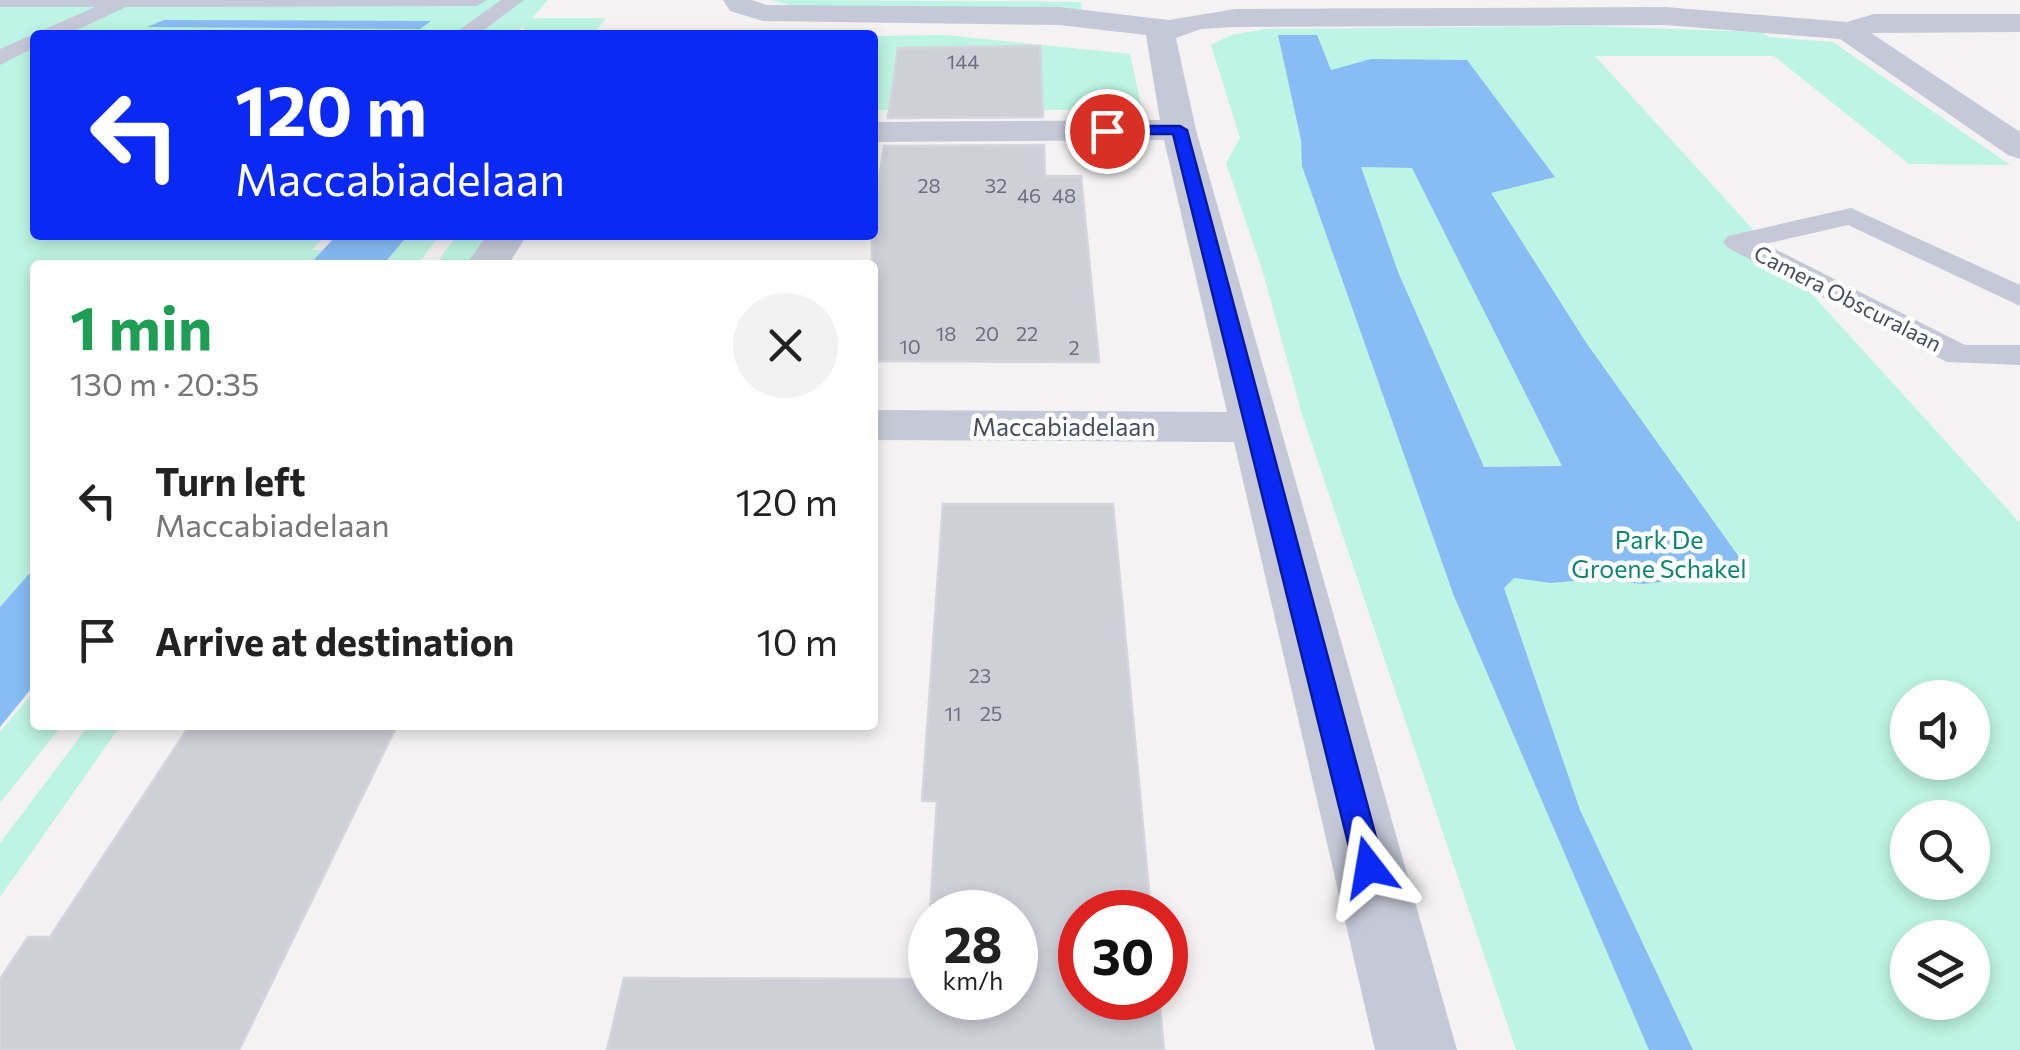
<!DOCTYPE html>
<meta charset="utf-8">
<style>
:root{--surface:#fff;--page:#f2f2f2;--text:#222;--muted:#767676}
body{margin:0;font-family:Commissioner,sans-serif;background:var(--page);color:var(--text);height:100vh;display:flex;flex-direction:column;font-size:38px;white-space:nowrap}
*{box-sizing:border-box;margin:0}
p{font-size:32px;color:var(--muted)}
.icon{flex:none;width:55px;height:55px;fill:none;stroke:currentColor;stroke-width:2;stroke-linecap:round;stroke-linejoin:round}
.map{position:relative;flex:1;overflow:hidden}
.side{position:absolute;left:30px;top:260px;width:848px;height:470px;display:flex;flex-direction:column;background:var(--surface);border-radius:10px;box-shadow:0 5px 15px #0003}
.side>*{flex:none}
.top-card{position:absolute;left:30px;top:30px;width:848px;height:210px;border-radius:10px;box-shadow:0 5px 15px #0003;background:#0b29f5;color:#fff;overflow:hidden}
.fabs{position:absolute;left:1890px;top:680px;display:grid;gap:20px}
.fabs a{display:grid;place-items:center;width:100px;height:100px;border-radius:50%;background:var(--surface);box-shadow:0 5px 15px #0003;font-size:50px}
.speed{position:absolute;left:908px;top:890px;display:flex;gap:20px;font-size:50px;font-weight:700;text-align:center}
.speed>*{display:grid;place-content:center;width:130px;height:130px;border-radius:50%;background:var(--surface);box-shadow:0 5px 15px #0003;line-height:1}
.speed small{font-size:25px;font-weight:400}
.speed .limit{border:15px solid #d22;background:#fff;color:#111}
.pin{position:absolute;display:grid;place-items:center;width:85px;height:85px;color:#fff;margin:-42px;border:5px solid #fff;border-radius:50%;box-shadow:0 2px 10px #0007}
.me{position:absolute;width:110px;margin:-55px;rotate:346deg;stroke-linejoin:round;filter:drop-shadow(0 0 8px #0008)}
.turn{display:flex;align-items:center;gap:35px;height:210px;padding:0 40px;font-size:45px}
.turn .icon{width:130px;height:130px;stroke-width:2.5}
.turn b{display:block;font-size:70px;line-height:85px}
.round{display:grid;place-items:center;flex:none;width:105px;height:105px;border-radius:52px;background:var(--page)}
.overview{display:flex;align-items:center;justify-content:space-between;height:170px;padding:0 40px}
h1{font-size:60px;font-weight:700;line-height:75px;color:#1e9e55}
ul{padding:0;list-style:none}
li{display:flex;align-items:center;gap:30px;height:140px;padding:0 40px}
li div{flex:1}
li b{display:block;font-size:38px}
li em{font-style:normal}
.map>svg:first-child{display:block}
.green{fill:#bef4e3;fill-rule:evenodd}
.water{fill:#88bcf4;fill-rule:evenodd}
.building{fill:#cecfd7;stroke:#d5d5dd;stroke-width:2.5}
.lines{fill:none;stroke-linecap:round;stroke-linejoin:round}
.lane{fill:#c5c9d7;fill-rule:evenodd}
.street{fill:#c5c9d7;fill-rule:evenodd}
.route{fill:#0b29f5;stroke:#071b9f;stroke-width:2.5}
.labels{text-anchor:middle;dominant-baseline:central;stroke-width:9;stroke-linejoin:round;paint-order:stroke}
.number-label{font-size:20px;fill:#6a6e7e}
.far-street-label{font-size:22px;fill:#484d61;stroke:#fff}
.street-label{font-size:25px;fill:#484d61;stroke:#fff}
.park-label{font-size:25px;fill:#10856e;stroke:#fff}
</style>
<div class="map">
<svg width="2020" height="1050" viewBox="0 0 2020 1050">
<rect width="100%" height="100%" fill="#f4f2f2"/>
<!-- green -->
<g class="green">
<path d="M 0,0 L 548,0 L 532,18 L 606,18 L 593,35 L 532,35 L 522,27 L 515,35 L 35,35 L 35,235 L 326,235 L 312,250 L 323,250 L 309,265 L 35,265 L 35,567 L 0,607 Z"/>
<path d="M 771,0 L 1081,2 L 1082,11 L 810,10 Z"/>
<path d="M 1586,26 L 1762,32 L 1769,37 L 1833,42 L 2010,165 L 1909,164 L 1774,56 L 1595,56 L 2020,523 L 2020,1050 L 1516,1050 L 1302,414 L 1262,269 L 1226,163 L 1240,138 L 1211,45 L 1231,35 L 1265,29 ZM 1908,698 L 1972,698 L 1972,762 L 1908,762 ZM 1908,818 L 1972,818 L 1972,882 L 1908,882 ZM 1908,938 L 1972,938 L 1972,1002 L 1908,1002 Z"/>
<path d="M 945,35 L 1130,54 L 1144,119 L 1114,119 L 1110,110 L 873,110 L 872,36 Z"/>
<path d="M 408,235 L 440,235 L 417,265 L 383,265 Z"/>
<path d="M 457,235 L 492,235 L 473,265 L 435,265 Z"/>
<path d="M 35,690 L 35,725 L 62,725 L 0,803 L 0,732 Z"/>
<path d="M 89,725 L 121,725 L 0,897 L 0,843 Z"/>
</g>
<!-- water -->
<g class="water">
<path d="M 164,20 L 431,21 L 420,29 L 147,27 Z"/>
<path d="M 1278,35 L 1317,35 L 1331,70 L 1371,59 L 1467,60 L 1555,177 L 1491,193 L 1587,344 L 1749,571 L 1643,584 L 1596,579 L 1551,583 L 1514,578 L 1504,588 L 1580,810 L 1693,1050 L 1649,1050 L 1454,596 L 1302,166 L 1301,140 ZM 1361,167 L 1412,168 L 1562,466 L 1484,467 L 1398,272 Z"/>
<path d="M 337,235 L 408,235 L 383,265 L 309,265 Z"/>
<path d="M 35,567 L 35,684 L 0,727 L 0,607 Z"/>
</g>
<!-- building -->
<g class="building">
<path d="M 1040,46 L 1043,117 L 888,118 L 898,48 Z"/>
<path d="M 1044,145 L 1045,176 L 1081,176 L 1099,362 L 872,361 L 872,226 L 884,146 Z"/>
<path d="M 943,504 L 1113,504 L 1151,912 L 1080,912 L 1080,998 L 1159,998 L 1164,1050 L 607,1050 L 624,978 L 926,979 L 930,918 L 930,998 L 1015,998 L 1015,912 L 930,912 L 937,801 L 922,801 Z"/>
<path d="M 190,725 L 397,725 L 239,1050 L 0,1050 L 0,979 L 28,937 L 50,937 Z"/>
</g>
<g class="lines">
<!-- lane -->
<g class="lane">
<path d="M 0,0 L 487,0 L 477,6 L 126,7 L 66,35 L 35,35 L 35,47 L 0,65 L 0,49 L 95,7 L 0,7 Z"/>
<path d="M 501,0 L 524,0 L 477,35 L 452,35 Z"/>
<path d="M 1851,208 L 2020,285 L 2020,306 L 1848,225 L 1765,244 L 1965,345 L 2020,345 L 2020,365 L 1947,362 L 1728,248 L 1723,242 L 1728,236 Z"/>
</g>
<!-- street -->
<g class="street">
<path d="M 723,0 L 752,0 L 766,5 L 1059,7 L 1169,20 L 1235,9 L 1665,7 L 1847,22 L 1874,14 L 2020,14 L 2020,32 L 1871,33 L 2020,132 L 2020,159 L 2008,155 L 1840,39 L 1665,25 L 1235,27 L 1201,29 L 1176,38 L 1196,130 L 1457,1050 L 1375,1050 L 1234,442 L 872,440 L 872,410 L 1227,412 L 1164,140 L 872,142 L 872,122 L 1160,120 L 1146,35 L 1059,25 L 763,21 L 730,11 Z"/>
<path d="M 487,235 L 527,235 L 508,265 L 466,265 Z"/>
</g>
</g>
<!-- route -->
<path class="route" d="M 1107,126 L 1180,126 L 1187,130 L 1384,867 L 1379,876 L 1369,879 L 1358,876 L 1354,867 L 1173,134 L 1102,134 L 1102,128 Z"/>
<g class="labels">
<!-- number labels -->
<g class="number-label">
<text x="963" y="61">144</text>
<text x="929" y="185">28</text>
<text x="996" y="185">32</text>
<text x="1029" y="195">46</text>
<text x="1064" y="195">48</text>
<text x="946" y="333">18</text>
<text x="987" y="333">20</text>
<text x="1027" y="333">22</text>
<text x="910" y="346">10</text>
<text x="1074" y="347">2</text>
<text x="980" y="675">23</text>
<text x="953" y="713">11</text>
<text x="991" y="713">25</text>
</g>
<!-- far-street labels -->
<g class="far-street-label">
<text transform="translate(1848 298) rotate(27)">Camera Obscuralaan</text>
</g>
<!-- street labels -->
<g class="street-label">
<text x="1064" y="426">Maccabiadelaan</text>
</g>
<!-- park labels -->
<g class="park-label">
<text x="1659" y="539">Park De<tspan x="1659" dy="29">Groene Schakel</tspan></text>
</g>
</g>
</svg>
<div class="fabs">
<a><svg class="icon" aria-label="sound" viewBox="0 0 24 24"><path d="M4 9h4l5-4v14l-5-4H4zM17 9q2 3 0 6"/></svg></a>
<a><svg class="icon" aria-label="search" viewBox="0 0 24 24"><circle cx="10" cy="10" r="6"/><path d="M15 15l6 6"/></svg></a>
<a><svg class="icon" aria-label="layers" viewBox="0 0 24 24"><path d="M12 4l9 5-9 5-9-5zM3 14l9 5 9-5"/></svg></a>
</div>
<div class="speed"><div>28<small>km/h</small></div><div class="limit">30</div></div>
<div class="pin" style="left:1107px;top:131px;background:#d93025"><svg class="icon" aria-label="arrive" viewBox="0 0 24 24"><path d="M6 21V4h12l-3 4 3 4H6"/></svg></div>
<svg class="me" style="left:1369px;top:867px" viewBox="-20 -20 40 40"><path d="M0-17L14 15 0 8-14 15z" fill="#0b29f5" stroke="#fff" stroke-width="4"/></svg>
<div class="top-card">
<div class="turn"><svg class="icon" aria-label="left" viewBox="0 0 24 24"><path d="M17 20v-9H6M10 6l-5 5 5 5"/></svg><div><b>120 m</b>Maccabiadelaan</div></div>
</div>
<section class="side">
<div class="overview"><div><h1>1 min</h1><p>130 m · 20:35</p></div><a class="round"><svg class="icon" aria-label="close" viewBox="0 0 24 24"><path d="M6 6l12 12M18 6L6 18"/></svg></a></div>
<ul>
<li><svg class="icon" aria-label="left" viewBox="0 0 24 24"><path d="M17 20v-9H6M10 6l-5 5 5 5"/></svg><div><b>Turn left</b><p>Maccabiadelaan</p></div><em>120 m</em></li>
<li><svg class="icon" aria-label="arrive" viewBox="0 0 24 24"><path d="M6 21V4h12l-3 4 3 4H6"/></svg><div><b>Arrive at destination</b></div><em>10 m</em></li>
</ul>
</section>
</div>
